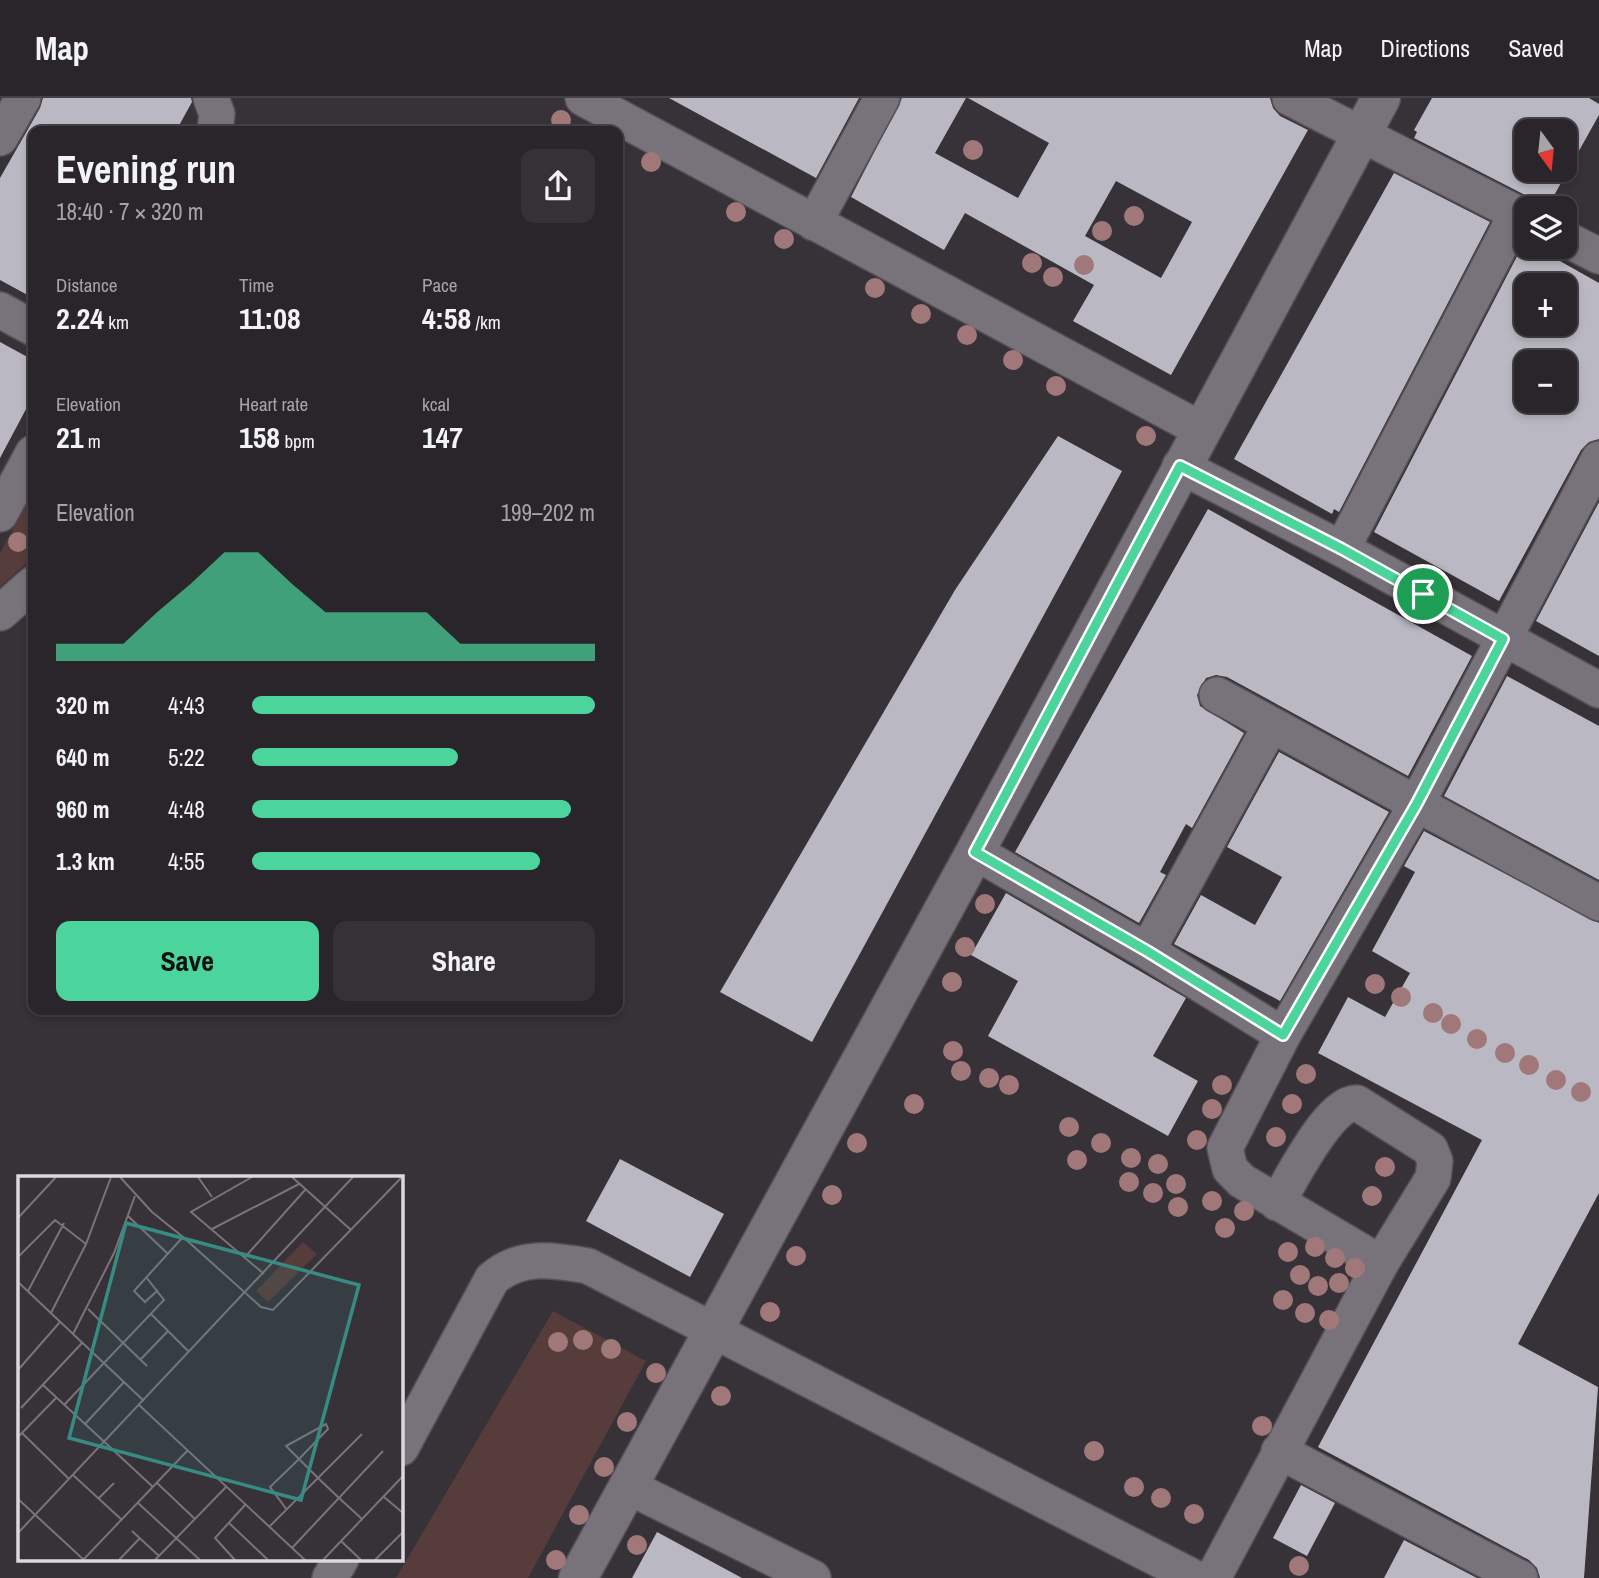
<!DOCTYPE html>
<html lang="en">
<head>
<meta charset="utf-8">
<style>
  :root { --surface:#29252a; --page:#353136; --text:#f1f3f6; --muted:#a5a5a8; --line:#454247; --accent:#4bd49b }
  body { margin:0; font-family:"Archivo Narrow",sans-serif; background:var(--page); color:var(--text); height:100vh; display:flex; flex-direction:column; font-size:26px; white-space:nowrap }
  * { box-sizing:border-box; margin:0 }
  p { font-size:23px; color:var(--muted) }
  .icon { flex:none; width:38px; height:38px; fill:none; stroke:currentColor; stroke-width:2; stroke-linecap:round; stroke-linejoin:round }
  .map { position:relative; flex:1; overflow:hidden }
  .panel { position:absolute; left:28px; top:28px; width:595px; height:889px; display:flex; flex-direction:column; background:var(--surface); border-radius:14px; box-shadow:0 4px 10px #0003,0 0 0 2px var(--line) }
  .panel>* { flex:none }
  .needle { width:46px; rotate:165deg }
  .fabs { position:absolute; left:1514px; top:21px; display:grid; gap:14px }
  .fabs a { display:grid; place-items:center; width:63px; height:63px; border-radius:14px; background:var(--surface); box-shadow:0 4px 10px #0003,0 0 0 2px var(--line); font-size:35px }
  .pin { position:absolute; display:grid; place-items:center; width:60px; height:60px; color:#fff; margin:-30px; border:4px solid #fff; border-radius:50%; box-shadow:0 2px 7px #0007 }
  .round { display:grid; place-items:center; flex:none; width:74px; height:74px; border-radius:14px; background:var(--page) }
  .headline { display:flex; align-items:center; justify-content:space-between; height:119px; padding:0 28px }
  h1 { font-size:38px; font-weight:800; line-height:52px }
  .metrics { display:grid; grid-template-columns:repeat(3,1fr); gap:10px; height:119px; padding:7px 28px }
  .metrics div { display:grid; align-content:center }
  .metrics b { font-size:30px; font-weight:800 }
  .metrics small { font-size:19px; font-weight:400 }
  .metrics p { font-size:19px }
  .chart { height:196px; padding:14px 28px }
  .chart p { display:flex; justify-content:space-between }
  .chart svg { width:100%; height:126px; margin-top:7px; fill:var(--accent); opacity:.7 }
  .cta { display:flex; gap:14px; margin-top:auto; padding:14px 28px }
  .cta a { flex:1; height:80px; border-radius:14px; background:var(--accent); color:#111; font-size:28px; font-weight:800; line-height:80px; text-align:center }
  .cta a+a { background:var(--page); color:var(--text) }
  ul { padding:0 28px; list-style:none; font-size:23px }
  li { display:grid; grid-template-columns:112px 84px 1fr; align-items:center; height:52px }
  li i { height:18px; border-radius:9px; background:var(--accent) }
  header { display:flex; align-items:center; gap:42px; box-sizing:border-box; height:98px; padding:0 35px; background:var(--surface); border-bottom:2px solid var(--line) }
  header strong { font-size:33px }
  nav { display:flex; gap:38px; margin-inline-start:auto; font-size:24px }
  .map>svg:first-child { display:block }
</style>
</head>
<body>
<header>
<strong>Map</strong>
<nav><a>Map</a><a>Directions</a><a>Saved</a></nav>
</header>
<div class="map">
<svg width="1599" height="1480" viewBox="0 0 1599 1480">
  <rect width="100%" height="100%" fill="#373138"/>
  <g fill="#563c3a">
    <path d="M33,394V459L0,489V455Z"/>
    <path d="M553,1213L646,1263L528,1480H396Z"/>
  </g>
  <g fill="#bab9c3" fill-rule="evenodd">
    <path d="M43,0H191L192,4L176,33H33V200L0,182V80L40,10Z"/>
    <path d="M669,0H859L816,80Z"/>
    <path d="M902,0H966L935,55L1018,100L1049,45L968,0H1270L1273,10L1280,18L1308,32L1171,277L1073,223L1094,187L965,115L944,152L851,99ZM1116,83L1192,124L1161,180L1085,138Z"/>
    <path d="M1432,0H1589L1599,6V17L1547,110H1543L1527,98L1414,40L1417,34L1414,32ZM1526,33H1564V72H1526Z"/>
    <path d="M1394,75L1490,124L1339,414L1334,411L1332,416L1234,361Z"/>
    <path d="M1526,141V149H1535L1599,185V341L1589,344L1581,352L1499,503L1374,434ZM1526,187H1564V226H1526ZM1526,264H1564V303H1526Z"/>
    <path d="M0,244L33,262V298L0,360Z"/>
    <path d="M1058,338L1122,373L812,944L720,894L955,492Z"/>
    <path d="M1599,404V558L1536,523Z"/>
    <path d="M1208,411L1472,558L1408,678L1227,579L1216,577L1206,580L1197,597L1200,608L1244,635L1192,730L1186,726L1160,774L1166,777L1139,825L1015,754Z"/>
    <path d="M1507,578L1599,628V782L1444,698Z"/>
    <path d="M1279,654L1389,714L1280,903L1174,846L1201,797L1255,827L1282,779L1227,749Z"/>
    <path d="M1424,733L1599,825V1095L1518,1246L1598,1289L1584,1480H1540L1537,1470L1529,1462L1318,1349L1482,1042L1318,955L1348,899L1385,919L1410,875L1372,853L1415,774L1404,768Z"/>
    <path d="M1006,795L1186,900L1153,958L1198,983L1168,1038L988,938L1018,883L971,857Z"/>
    <path d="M620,1061L724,1116L690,1179L586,1123Z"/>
    <path d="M1301,1387L1335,1405L1307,1458L1273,1440Z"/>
    <path d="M657,1434L742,1480H632Z"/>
    <path d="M1404,1442L1477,1480H1384Z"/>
  </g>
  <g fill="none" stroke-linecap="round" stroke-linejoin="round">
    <defs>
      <g id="street">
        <path d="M211,0L217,16L215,33"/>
        <path d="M583,0L1200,331"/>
        <path d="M1290,0L1526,120"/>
        <path d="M0,40L23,0"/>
        <path d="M814,125L882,0"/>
        <path d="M1564,140L1599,158"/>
        <path d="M0,212L33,230"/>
        <path d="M1180,368L1342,451L1599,592"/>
        <path d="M0,416L33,355"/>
        <path d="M1342,451L1517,115"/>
        <path d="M0,515L33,486"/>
        <path d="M1217,597L1599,805"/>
        <path d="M975,754L1147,853L1283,937"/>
        <path d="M1147,853L1271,627"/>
        <path d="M1381,1165L1242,1083L1230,1071L1225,1050L1283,937L1416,707L1599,361"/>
        <path d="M401,1350L492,1181C520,1156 554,1162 588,1168L1195,1480"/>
        <path d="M1279,1353L1520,1480"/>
        <path d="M627,1388L813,1480"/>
        <path d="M330,1480L341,1461"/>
        <path d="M1213,1480L1381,1165L1433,1080L1435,1063L1430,1051L1357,1005C1330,1003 1291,1082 1277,1105"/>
      </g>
      <path id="secondary" d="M578,1480L975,754L1381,0"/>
    </defs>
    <use href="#street" stroke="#534f54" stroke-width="38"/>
    <use href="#secondary" stroke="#534f54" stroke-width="41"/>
    <use href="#street" stroke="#78737a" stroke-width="35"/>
    <use href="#secondary" stroke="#78737a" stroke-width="38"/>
  </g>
  <g fill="#a17879">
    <circle cx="561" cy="22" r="10"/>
    <circle cx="973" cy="52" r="10"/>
    <circle cx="651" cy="64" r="10"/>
    <circle cx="736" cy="114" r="10"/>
    <circle cx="1134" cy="118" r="10"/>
    <circle cx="1102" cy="133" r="10"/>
    <circle cx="784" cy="141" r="10"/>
    <circle cx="1032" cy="165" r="10"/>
    <circle cx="1084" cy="167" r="10"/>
    <circle cx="1053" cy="179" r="10"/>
    <circle cx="875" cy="190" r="10"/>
    <circle cx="921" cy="216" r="10"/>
    <circle cx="967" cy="237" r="10"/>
    <circle cx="1013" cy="262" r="10"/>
    <circle cx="1056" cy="288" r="10"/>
    <circle cx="1146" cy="338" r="10"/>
    <circle cx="18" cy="444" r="10"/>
    <circle cx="985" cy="806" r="10"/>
    <circle cx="965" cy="849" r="10"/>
    <circle cx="952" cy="884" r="10"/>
    <circle cx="1375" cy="886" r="10"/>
    <circle cx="1401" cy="899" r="10"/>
    <circle cx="1433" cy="915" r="10"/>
    <circle cx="1451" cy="926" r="10"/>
    <circle cx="1477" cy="941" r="10"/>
    <circle cx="953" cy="953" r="10"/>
    <circle cx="1505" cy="955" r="10"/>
    <circle cx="1529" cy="967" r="10"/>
    <circle cx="961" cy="973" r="10"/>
    <circle cx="1306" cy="976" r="10"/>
    <circle cx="989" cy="980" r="10"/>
    <circle cx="1556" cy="982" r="10"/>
    <circle cx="1009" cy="987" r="10"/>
    <circle cx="1222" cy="987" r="10"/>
    <circle cx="1581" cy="994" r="10"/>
    <circle cx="914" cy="1006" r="10"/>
    <circle cx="1292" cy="1006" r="10"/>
    <circle cx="1212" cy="1011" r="10"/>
    <circle cx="1069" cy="1029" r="10"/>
    <circle cx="1276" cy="1039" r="10"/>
    <circle cx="1197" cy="1042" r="10"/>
    <circle cx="857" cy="1045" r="10"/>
    <circle cx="1101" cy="1045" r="10"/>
    <circle cx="1131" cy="1060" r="10"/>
    <circle cx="1077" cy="1062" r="10"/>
    <circle cx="1158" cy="1066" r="10"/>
    <circle cx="1385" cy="1069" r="10"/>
    <circle cx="1129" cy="1084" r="10"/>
    <circle cx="1176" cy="1086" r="10"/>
    <circle cx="1153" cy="1095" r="10"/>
    <circle cx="832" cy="1097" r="10"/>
    <circle cx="1372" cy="1098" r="10"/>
    <circle cx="1212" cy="1103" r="10"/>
    <circle cx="1178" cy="1109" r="10"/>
    <circle cx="1244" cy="1113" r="10"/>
    <circle cx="1225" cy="1130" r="10"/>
    <circle cx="1315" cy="1149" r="10"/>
    <circle cx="1288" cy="1154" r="10"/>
    <circle cx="796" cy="1158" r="10"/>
    <circle cx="1335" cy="1160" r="10"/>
    <circle cx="1355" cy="1170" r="10"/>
    <circle cx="1300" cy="1177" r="10"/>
    <circle cx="1339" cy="1185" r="10"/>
    <circle cx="1318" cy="1188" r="10"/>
    <circle cx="1283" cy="1202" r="10"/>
    <circle cx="770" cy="1214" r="10"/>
    <circle cx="1305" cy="1215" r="10"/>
    <circle cx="1329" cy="1222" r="10"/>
    <circle cx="583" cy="1242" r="10"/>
    <circle cx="558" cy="1244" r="10"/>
    <circle cx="611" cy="1251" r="10"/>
    <circle cx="656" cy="1275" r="10"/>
    <circle cx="721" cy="1298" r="10"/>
    <circle cx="627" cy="1324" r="10"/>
    <circle cx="1262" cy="1328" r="10"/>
    <circle cx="1094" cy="1353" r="10"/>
    <circle cx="604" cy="1369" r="10"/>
    <circle cx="1134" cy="1389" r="10"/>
    <circle cx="1161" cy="1400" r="10"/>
    <circle cx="1194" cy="1416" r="10"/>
    <circle cx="579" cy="1417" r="10"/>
    <circle cx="637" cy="1447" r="10"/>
    <circle cx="556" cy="1462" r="10"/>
    <circle cx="1299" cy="1468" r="10"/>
  </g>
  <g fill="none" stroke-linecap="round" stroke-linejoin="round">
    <defs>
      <path id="route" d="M1180,368L1342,451L1503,541L1416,707L1283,937L1147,853L975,754Z"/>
    </defs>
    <use href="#route" stroke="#fff" stroke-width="14"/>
    <use href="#route" stroke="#4bd49b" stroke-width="9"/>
  </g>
  <g transform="translate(18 1078)">
    <rect width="385" height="385" fill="#373138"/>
    <path d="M285,66L299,78L250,126L238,115Z" fill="#563c3a"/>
    <path fill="none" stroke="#79747a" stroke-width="2" d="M102,1L134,36L165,61M180,1L194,21M234,1L173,36L246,98M274,1L333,54M110,40L150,78M0,42L38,1M194,53L281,8M0,81L37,44L68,68M227,81L287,14M0,106L126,225M140,114L127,126L116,115L165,61L243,131L255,134L384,1M10,115L46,47M70,133L129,190M33,137L68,68L93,1M133,138L171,176M55,158L96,77L117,20M123,183L150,155M0,194L42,146M25,209L135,311M46,229L146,124L128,101M121,229L287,384M3,232L64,167M67,248L106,206M4,257L51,303M0,261L38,222M55,299L104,344M139,307L177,343M366,321L385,337M81,322L96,307M0,323L66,384M120,327L182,384M269,334L252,311L281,283L310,253L308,248L268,270L300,302L321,322L344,343M211,347L250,384M251,351L344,258M114,355L141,380M0,357L335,1M323,365L343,384M274,372L365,275M65,384L170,274M101,384L122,362M137,384L208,311M217,384L197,362L227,329M305,384L385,300M357,384L385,356"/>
    <path fill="#388a84" fill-opacity="0.15" stroke="#388a84" stroke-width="3.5" d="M108,47L341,109L283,324L51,262Z"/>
    <rect width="385" height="385" fill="none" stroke="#dcd9dd" stroke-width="3.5"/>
  </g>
</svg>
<div class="fabs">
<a><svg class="needle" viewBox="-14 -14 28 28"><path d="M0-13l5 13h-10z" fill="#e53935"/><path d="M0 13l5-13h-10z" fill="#a5a5a8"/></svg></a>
<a><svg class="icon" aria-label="layers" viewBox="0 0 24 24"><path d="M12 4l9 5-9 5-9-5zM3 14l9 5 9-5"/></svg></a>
<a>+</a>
<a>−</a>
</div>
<div class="pin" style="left:1423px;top:496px;background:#1e9e55"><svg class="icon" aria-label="arrive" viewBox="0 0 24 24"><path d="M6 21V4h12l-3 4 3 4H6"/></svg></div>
<section class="panel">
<div class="headline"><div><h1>Evening run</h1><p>18:40 · 7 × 320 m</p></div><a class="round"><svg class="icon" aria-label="share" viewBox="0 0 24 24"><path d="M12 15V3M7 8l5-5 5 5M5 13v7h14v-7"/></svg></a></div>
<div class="metrics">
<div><p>Distance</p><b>2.24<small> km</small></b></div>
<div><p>Time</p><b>11:08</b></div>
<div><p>Pace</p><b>4:58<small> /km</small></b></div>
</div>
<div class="metrics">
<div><p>Elevation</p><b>21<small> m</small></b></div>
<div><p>Heart rate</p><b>158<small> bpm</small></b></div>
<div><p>kcal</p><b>147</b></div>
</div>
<div class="chart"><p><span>Elevation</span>199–202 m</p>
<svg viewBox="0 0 160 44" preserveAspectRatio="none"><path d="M0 44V38L10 38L20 38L30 27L40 17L50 6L60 6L70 17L80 27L90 27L100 27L110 27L120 38L130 38L140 38L150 38L160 38V44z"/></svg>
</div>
<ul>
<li><b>320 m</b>4:43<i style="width:100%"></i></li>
<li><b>640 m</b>5:22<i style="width:60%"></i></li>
<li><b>960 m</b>4:48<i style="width:93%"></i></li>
<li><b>1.3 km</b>4:55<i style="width:84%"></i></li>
</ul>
<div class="cta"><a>Save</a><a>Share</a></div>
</section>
</div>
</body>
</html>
